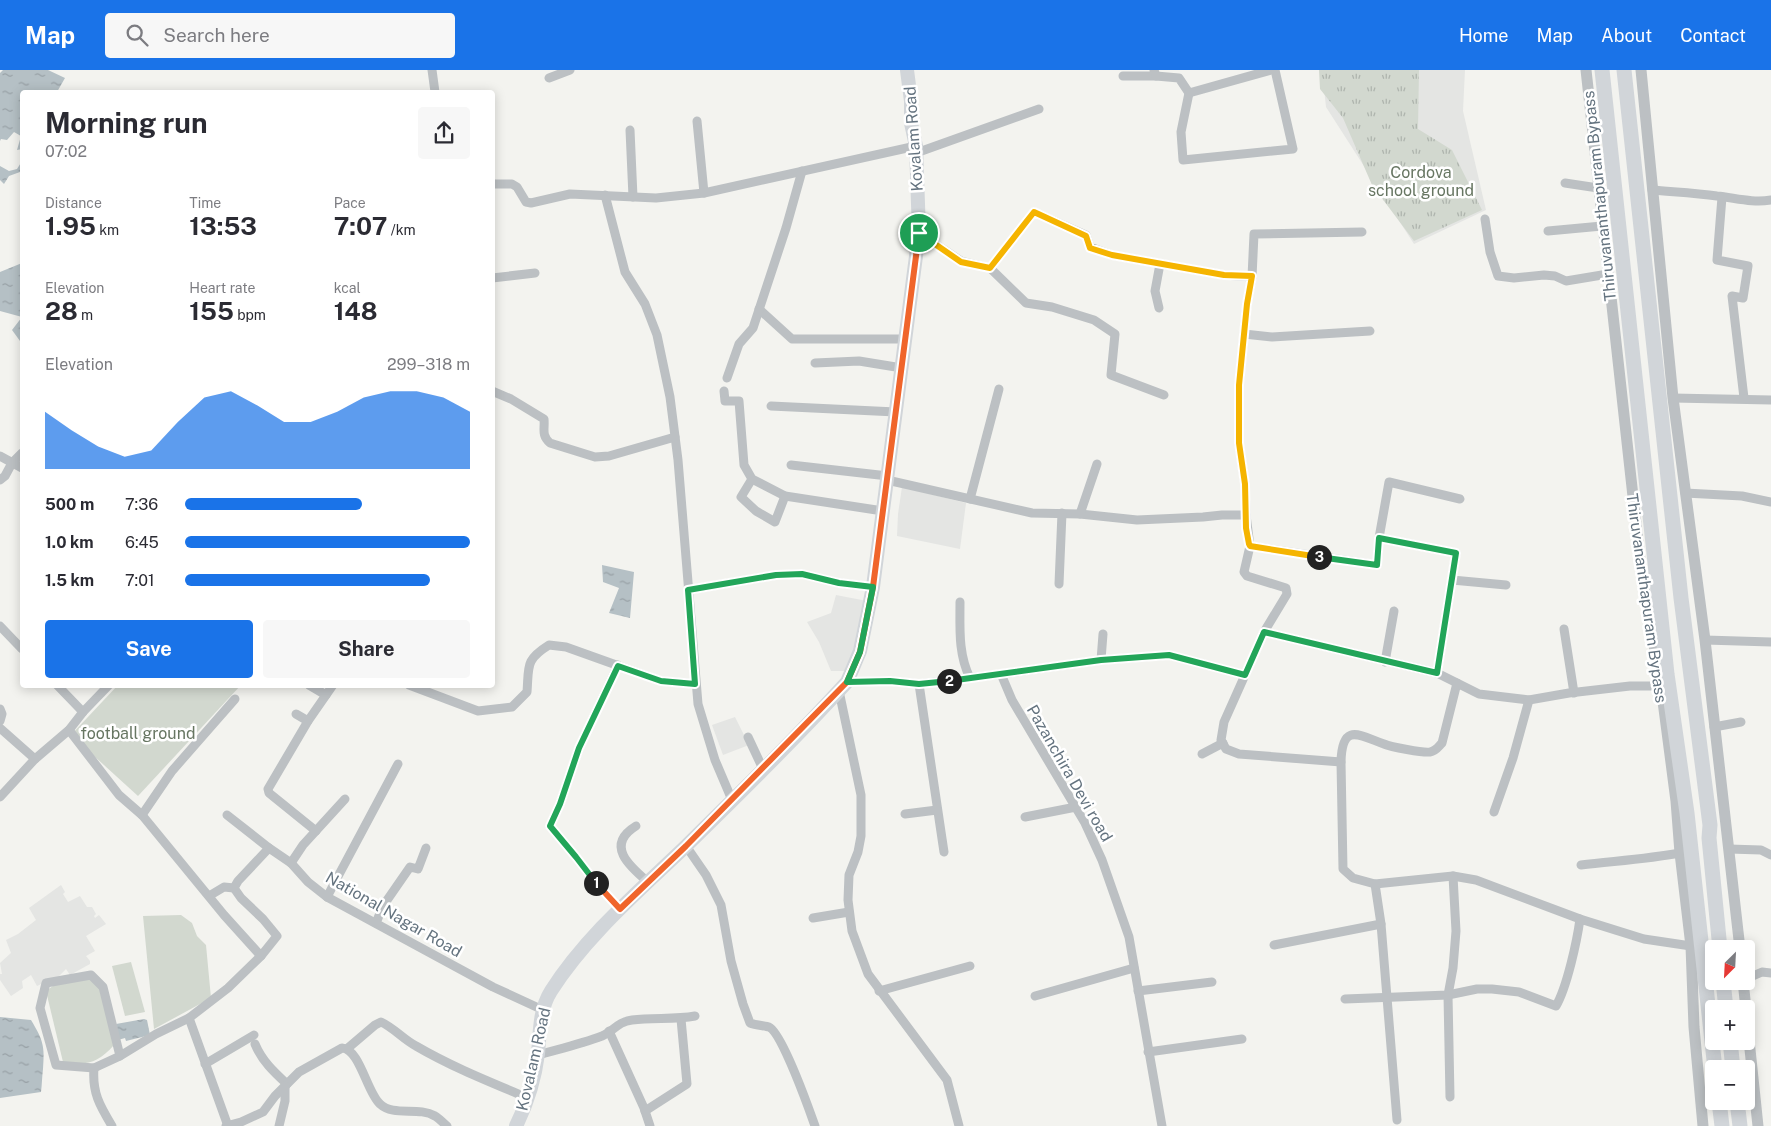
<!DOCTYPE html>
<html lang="en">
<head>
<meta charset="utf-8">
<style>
  :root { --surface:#fff; --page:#f7f7f7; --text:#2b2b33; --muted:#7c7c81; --accent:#1a73e8 }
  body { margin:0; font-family:"Public Sans",sans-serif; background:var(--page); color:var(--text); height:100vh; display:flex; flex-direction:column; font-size:19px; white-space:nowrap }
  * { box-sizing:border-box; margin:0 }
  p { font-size:16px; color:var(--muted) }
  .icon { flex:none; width:28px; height:28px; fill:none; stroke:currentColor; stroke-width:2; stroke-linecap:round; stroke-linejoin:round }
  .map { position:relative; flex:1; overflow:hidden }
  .details { position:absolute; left:20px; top:20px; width:475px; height:598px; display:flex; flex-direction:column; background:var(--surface); border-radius:5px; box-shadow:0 2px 12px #0003 }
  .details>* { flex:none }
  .needle { width:32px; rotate:204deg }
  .controls { position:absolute; left:1705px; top:870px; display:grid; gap:10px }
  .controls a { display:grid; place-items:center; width:50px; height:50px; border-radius:5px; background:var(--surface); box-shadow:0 2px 12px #0003; font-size:25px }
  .pin { position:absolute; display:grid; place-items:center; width:42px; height:42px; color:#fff; margin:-21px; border:2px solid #fff; border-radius:50%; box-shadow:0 1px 5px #0007 }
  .km { position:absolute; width:25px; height:25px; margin:-12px; border-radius:50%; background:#222; color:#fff; font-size:14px; line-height:25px; text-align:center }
  .round { display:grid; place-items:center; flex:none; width:52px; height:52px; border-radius:5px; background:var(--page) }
  .overview { display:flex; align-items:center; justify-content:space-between; height:85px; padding:0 25px }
  h1 { font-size:28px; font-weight:700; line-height:38px }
  .metrics { display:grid; grid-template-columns:repeat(3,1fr); gap:8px; height:85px; padding:5px 25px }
  .metrics div { display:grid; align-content:center }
  .metrics b { font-size:25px; font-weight:700 }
  .metrics small { font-size:14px; font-weight:400 }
  .metrics p { font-size:14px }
  .chart { height:140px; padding:10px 25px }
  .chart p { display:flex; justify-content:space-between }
  .chart svg { width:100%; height:90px; margin-top:5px; fill:var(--accent); opacity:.7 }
  .cta { display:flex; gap:10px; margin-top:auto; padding:10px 25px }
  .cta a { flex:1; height:58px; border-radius:5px; background:var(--accent); color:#fff; font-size:20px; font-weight:700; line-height:58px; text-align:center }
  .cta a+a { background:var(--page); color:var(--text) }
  ul { padding:0 25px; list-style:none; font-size:16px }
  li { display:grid; grid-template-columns:80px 60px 1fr; align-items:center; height:38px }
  li i { height:12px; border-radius:6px; background:var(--accent) }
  header { display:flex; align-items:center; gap:30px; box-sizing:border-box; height:70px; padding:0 25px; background:var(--accent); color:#fff }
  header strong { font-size:24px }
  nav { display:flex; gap:28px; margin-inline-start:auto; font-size:18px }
  .search { width:350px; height:45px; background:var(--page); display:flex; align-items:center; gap:12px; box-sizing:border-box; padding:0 18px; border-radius:5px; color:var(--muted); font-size:19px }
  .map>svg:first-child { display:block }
</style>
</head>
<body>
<header>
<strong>Map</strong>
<div class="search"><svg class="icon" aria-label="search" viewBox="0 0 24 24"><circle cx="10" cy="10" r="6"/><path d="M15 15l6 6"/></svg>Search here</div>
<nav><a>Home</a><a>Map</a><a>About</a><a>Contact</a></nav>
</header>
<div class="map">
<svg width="1771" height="1056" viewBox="0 0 1771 1056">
  <defs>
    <pattern id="park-tufts" width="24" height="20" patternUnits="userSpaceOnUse" patternTransform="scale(1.25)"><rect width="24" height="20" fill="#d2d8cf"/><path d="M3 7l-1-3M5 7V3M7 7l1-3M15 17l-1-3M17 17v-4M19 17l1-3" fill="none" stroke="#aeb4ad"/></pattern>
    <pattern id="water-ripples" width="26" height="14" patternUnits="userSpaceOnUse" patternTransform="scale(1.25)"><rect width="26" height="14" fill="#b5c0c5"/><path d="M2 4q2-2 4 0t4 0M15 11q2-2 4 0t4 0" fill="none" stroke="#97a0a5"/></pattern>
  </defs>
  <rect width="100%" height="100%" fill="#f3f3ef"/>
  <g fill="#e4e5e3">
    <path d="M1322,0H1465L1463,41L1486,140L1414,174L1326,37Z"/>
    <path d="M902,417L966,433L960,479L897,466L898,444Z"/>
    <path d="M836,525L867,531L856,579L846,601H831L819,572L807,552L831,543Z"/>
    <path d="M735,647L749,675L723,685L712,655Z"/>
    <path d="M61,815L65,822L63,824L68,832L80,826L87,837H92L96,844L94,846L95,848L99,845L106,854L86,866L95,881L86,886L90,891V894L70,905L66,899L57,908L52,909L37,916L31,905L22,911L23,918L11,926L0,910V904H2L0,893L11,883L6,870L18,864L36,850L29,838Z"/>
  </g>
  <path fill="url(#park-tufts)" d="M1319,0H1419L1418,59L1452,80L1482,140L1414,171L1372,115L1343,48L1320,19Z"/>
  <g fill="#d2d8cf">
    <path d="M118,615H241L138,726L71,665Z"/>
    <path d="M181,845L192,853L197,866L206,875L211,928L154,959L143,846Z"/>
    <path d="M131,892L145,942L125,946L112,896Z"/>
    <path d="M85,908L98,913L114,975C98,993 87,996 63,992L46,921L57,913Z"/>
  </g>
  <g fill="url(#water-ripples)">
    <path d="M3,0H48L65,8L57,22H22V79L17,80L21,66L14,62L7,70L1,69L0,71V3Z"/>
    <path d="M22,91V103L20,102L9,106L4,114L0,110V96L9,101L17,99Z"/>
    <path d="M22,193V269L20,271L12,260L22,247L0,241V202Z"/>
    <path d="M602,495L634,502L630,548L609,543L619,518L603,512Z"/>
    <path d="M0,947L31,950C43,970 45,976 43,999C42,1007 42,1014 41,1022L0,1028Z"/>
    <path d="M144,949L147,950L150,965L126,971L125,968L118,970L116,954Z"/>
  </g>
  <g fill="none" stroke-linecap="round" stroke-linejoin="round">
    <g stroke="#bcc0c3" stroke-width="9">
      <path d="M432,0L435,22"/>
      <path d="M1123,6H1156L1154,0"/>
      <path d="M1156,6L1179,8L1189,23L1181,62L1183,90L1293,79L1275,0"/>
      <path d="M549,8L570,0"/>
      <path d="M1189,23L1271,0"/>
      <path d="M697,51L704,123"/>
      <path d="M630,60L633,127"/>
      <path d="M916,83L1039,39"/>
      <path d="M1565,113L1598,118"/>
      <path d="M492,114H512L517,117L526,132L531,133L570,124L656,128L704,123L916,76"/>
      <path d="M1652,120C1674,122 1696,123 1717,126C1736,128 1752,133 1771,130"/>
      <path d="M605,125L625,202L645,234L657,265L670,327L678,390L698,634L715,690L732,730"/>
      <path d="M1722,127L1717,190L1748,196L1743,228L1732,226L1744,328"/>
      <path d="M1485,149L1490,182L1498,206L1514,208L1544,205L1555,206L1566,211L1608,204"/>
      <path d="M1548,161L1602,156"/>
      <path d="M919,163L961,191L990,198L1026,233L1052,237L1094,250L1115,264L1111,305L1164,325"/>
      <path d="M1252,207L1254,164L1362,162"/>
      <path d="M492,208L535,203"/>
      <path d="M1159,238L1155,221L1160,194"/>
      <path d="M759,239L792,269H905"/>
      <path d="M1244,264L1272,267L1370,261"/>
      <path d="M815,293L859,291L902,298"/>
      <path d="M727,308L739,274L753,258L786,158L802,101"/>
      <path d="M492,321L511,329L544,349C545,359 541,365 550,373L595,387L609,386L675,367"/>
      <path d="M724,321L725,331H739L744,395L752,409L785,426L883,441"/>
      <path d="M1673,328L1771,330"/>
      <path d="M771,336L896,342"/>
      <path d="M0,386L22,398"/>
      <path d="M791,395L888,406"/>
      <path d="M752,409L741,427L756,441L775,452L785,426"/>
      <path d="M0,410L5,406L12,393L22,383"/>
      <path d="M887,410L1032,443L1080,444L1137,450L1203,447L1222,445H1246L1245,414L1239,373V315L1247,234L1252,207L1224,205L1112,185L1090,177L1086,165L1034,142L990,198"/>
      <path d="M1685,423L1742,426L1771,432"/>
      <path d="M970,429L999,319"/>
      <path d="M1080,444L1097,394"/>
      <path d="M1246,445L1250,476L1377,495L1379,468L1389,412L1460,429"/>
      <path d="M1379,468L1456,483L1437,603"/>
      <path d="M1452,510L1506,515"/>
      <path d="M1059,514L1062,443"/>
      <path d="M688,520L776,505L802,504L839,513L873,517"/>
      <path d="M960,532C960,558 958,584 970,608"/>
      <path d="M0,556L22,579"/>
      <path d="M1564,559L1574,623"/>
      <path d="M1264,562L1437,603L1457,613"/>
      <path d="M1705,570L1771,572"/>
      <path d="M1101,590L1103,564"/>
      <path d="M1385,592L1394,541"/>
      <path d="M618,595L579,678L560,734L550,756L576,787L594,811L620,839"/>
      <path d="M1001,604L1101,590L1169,585L1245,605L1224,652L1221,670L1226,679L1239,684L1341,692C1342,652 1359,665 1384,674C1391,677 1423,683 1430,682C1436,681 1438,677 1442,673L1457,613L1479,624L1529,630L1569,623L1630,616H1661"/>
      <path d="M1245,605L1264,562L1287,524L1286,518L1247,506L1244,502L1250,476"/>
      <path d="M847,612L890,611L919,614L1001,604L1012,630L1085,753L1102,790L1129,867L1162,1056"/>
      <path d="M919,614L944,782"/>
      <path d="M57,615L83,642"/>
      <path d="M309,615L326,625"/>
      <path d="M409,615L478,641L512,637L527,622C529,596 525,590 549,575L566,577L661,611L695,614"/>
      <path d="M839,621L861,725V766L858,782L849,805L848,830L852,861L868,904L947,1010L959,1056"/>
      <path d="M0,639L2,644L0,651"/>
      <path d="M296,644L308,651"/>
      <path d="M1714,657L1741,652"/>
      <path d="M0,658L35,689"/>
      <path d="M69,660L119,725L142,745L224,845L261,886"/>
      <path d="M748,667L763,699"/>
      <path d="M1202,684L1223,673"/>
      <path d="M1341,692L1343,799L1353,808L1375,814L1381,854L1397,1050"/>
      <path d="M0,727L35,689L69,660L83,642L109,615"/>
      <path d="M1494,742L1513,688L1529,630"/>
      <path d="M905,744L937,740"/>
      <path d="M142,745L172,701L235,629"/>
      <path d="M227,745L269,778"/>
      <path d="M1025,747L1076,737"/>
      <path d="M636,756C605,775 629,796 648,812"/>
      <path d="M316,761L269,723L268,719L308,651L333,615"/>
      <path d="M686,776L706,805L721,835L731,891L743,934L750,953C755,955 766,956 769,957C782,963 809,1039 815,1056"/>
      <path d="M1729,779L1761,780L1771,785"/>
      <path d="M291,793L303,775L345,729"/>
      <path d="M1581,795C1614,791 1647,789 1680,783"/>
      <path d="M1453,806L1476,810L1580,849"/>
      <path d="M1375,814L1453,806L1456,861L1453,898L1448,925L1450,1027"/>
      <path d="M209,826L224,817L234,818"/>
      <path d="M327,827L398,694"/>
      <path d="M813,848L849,842"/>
      <path d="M376,853L383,836L410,797L418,799L426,778"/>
      <path d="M1274,875L1381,854"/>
      <path d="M91,905L103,917L120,986L94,998L56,995L40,938L46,913Z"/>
      <path d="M1746,909L1762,902L1771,903"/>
      <path d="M879,921L970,896"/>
      <path d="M1138,921L1212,912"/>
      <path d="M1035,926L1134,898"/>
      <path d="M1345,929L1448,925L1477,919H1492L1519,922L1556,936C1567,917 1577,871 1580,849L1644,869L1691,876"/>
      <path d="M189,948L228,1056"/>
      <path d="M609,961L644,1038L650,1056"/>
      <path d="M255,974C262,991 274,1002 287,1014"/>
      <path d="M348,978L375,955L381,952C394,958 403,969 416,976C452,997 490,1012 528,1028"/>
      <path d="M1148,982L1242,969"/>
      <path d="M538,985C559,979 581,974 602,966C614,961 617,952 632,950C653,947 674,950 695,946"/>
      <path d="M120,986L156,964L189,948L228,918L261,886L277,866L263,849L241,828L234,818L238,811L269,778L291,793L308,812L327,827L493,917L543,940"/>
      <path d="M205,994L254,965"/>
      <path d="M94,998C92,1023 100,1036 112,1056"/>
      <path d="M645,1041L687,1014L681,949"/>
      <path d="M226,1056L241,1052L263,1042L275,1026L299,1002L342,978C360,979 367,1023 380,1034C394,1047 418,1036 435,1046C439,1048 443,1053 447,1056"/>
      <path d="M279,1056L285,1031V1016"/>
    </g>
    <g stroke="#bcc0c3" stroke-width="11">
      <path d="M1586,0L1641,499L1661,616L1676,731L1680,783L1691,876L1694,957L1703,1056"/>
      <path d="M1641,0L1673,328L1705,570L1740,879"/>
      <path d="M1743,911L1746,939"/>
      <path d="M1746,941L1758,1056"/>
    </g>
    <path stroke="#d1d5d9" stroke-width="14" d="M516,1056C527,1034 535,1008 538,984C540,963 539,940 551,921C586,866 638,822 685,777C740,723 795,669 847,612L860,581L873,517L919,163L916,76L911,53V31L907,0"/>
    <g stroke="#d1d5d9" stroke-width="15">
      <path d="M1602,0L1667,604L1687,743L1715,999"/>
      <path d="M1624,0L1681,528L1710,755L1709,768L1720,879"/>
      <path d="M1723,911L1726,939"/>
      <path d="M1730,971L1733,999"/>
      <path d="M1719,1031L1722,1056"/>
      <path d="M1737,1031L1740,1056"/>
    </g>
  </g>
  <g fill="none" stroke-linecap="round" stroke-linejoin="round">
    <defs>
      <path id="split-1" d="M596,813L620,839L686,776L847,612L860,582L873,517L919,163"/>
      <path id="split-2" d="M596,813L576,787L550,756L560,734L579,678L618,596L661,611L695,614L688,520L776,505L802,504L839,513L873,517L860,582L847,612L890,611L919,614L949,611"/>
      <path id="split-3" d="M949,611L1101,590L1169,585L1245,605L1264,562L1437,603L1456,483L1379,468L1377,495L1319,487"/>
      <path id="split-4" d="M919,163L961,192L990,198L1034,142L1086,166L1090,178L1112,185L1224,205L1252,206L1247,234L1239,315V373L1245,414L1246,458L1249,474L1250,476L1319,487"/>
    </defs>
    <use href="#split-1" stroke="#fff" stroke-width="10"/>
    <use href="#split-2" stroke="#fff" stroke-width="10"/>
    <use href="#split-3" stroke="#fff" stroke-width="10"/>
    <use href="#split-4" stroke="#fff" stroke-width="10"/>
    <use href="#split-1" stroke="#f0652b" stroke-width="6"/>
    <use href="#split-2" stroke="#22a559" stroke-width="6"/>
    <use href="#split-3" stroke="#22a559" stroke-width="6"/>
    <use href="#split-4" stroke="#f5b400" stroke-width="6"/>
  </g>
  <g text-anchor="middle" stroke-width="5" stroke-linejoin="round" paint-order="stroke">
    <g font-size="16" fill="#64737f" stroke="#fff">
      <text transform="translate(913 69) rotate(-94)" y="6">Kovalam Road</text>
      <text transform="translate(1599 126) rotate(-96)" y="6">Thiruvananthapuram Bypass</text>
      <text transform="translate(1647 528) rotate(82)" y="6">Thiruvananthapuram Bypass</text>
      <text transform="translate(1070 703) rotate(60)" y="6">Pazanchira Devi road</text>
      <text transform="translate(394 844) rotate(30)" y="6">National Nagar Road</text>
      <text transform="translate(533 989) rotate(-77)" y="6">Kovalam Road</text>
    </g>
    <g font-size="16" fill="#677662" stroke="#fff">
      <text x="1421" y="108">Cordova<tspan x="1421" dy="18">school ground</tspan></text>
      <text x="138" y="669">football ground</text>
    </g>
  </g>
</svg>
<div class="controls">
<a><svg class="needle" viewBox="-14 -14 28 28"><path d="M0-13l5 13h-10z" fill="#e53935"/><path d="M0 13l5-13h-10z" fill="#7c7c81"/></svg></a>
<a>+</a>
<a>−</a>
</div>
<div class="pin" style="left:919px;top:163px;background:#1e9e55"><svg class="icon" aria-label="arrive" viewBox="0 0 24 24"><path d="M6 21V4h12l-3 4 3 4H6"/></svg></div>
<b class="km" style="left:596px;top:813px">1</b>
<b class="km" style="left:949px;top:611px">2</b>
<b class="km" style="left:1319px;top:487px">3</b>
<section class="details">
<div class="overview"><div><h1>Morning run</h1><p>07:02</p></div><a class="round"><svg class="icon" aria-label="share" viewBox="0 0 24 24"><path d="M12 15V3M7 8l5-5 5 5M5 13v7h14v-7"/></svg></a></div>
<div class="metrics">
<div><p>Distance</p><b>1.95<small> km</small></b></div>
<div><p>Time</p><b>13:53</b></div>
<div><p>Pace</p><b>7:07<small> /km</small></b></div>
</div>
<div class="metrics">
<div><p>Elevation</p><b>28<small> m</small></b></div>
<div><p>Heart rate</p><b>155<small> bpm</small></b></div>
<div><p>kcal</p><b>148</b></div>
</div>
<div class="chart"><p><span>Elevation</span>299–318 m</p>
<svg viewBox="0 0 160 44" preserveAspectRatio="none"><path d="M0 44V16L10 25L20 33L30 38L40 35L50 21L60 9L70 6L80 13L90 21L100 21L110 16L120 9L130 6L140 6L150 9L160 16V44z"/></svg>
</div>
<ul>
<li><b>500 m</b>7:36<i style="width:62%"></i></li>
<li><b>1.0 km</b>6:45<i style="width:100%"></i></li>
<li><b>1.5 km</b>7:01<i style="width:86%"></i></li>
</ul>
<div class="cta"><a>Save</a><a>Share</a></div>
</section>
</div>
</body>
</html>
